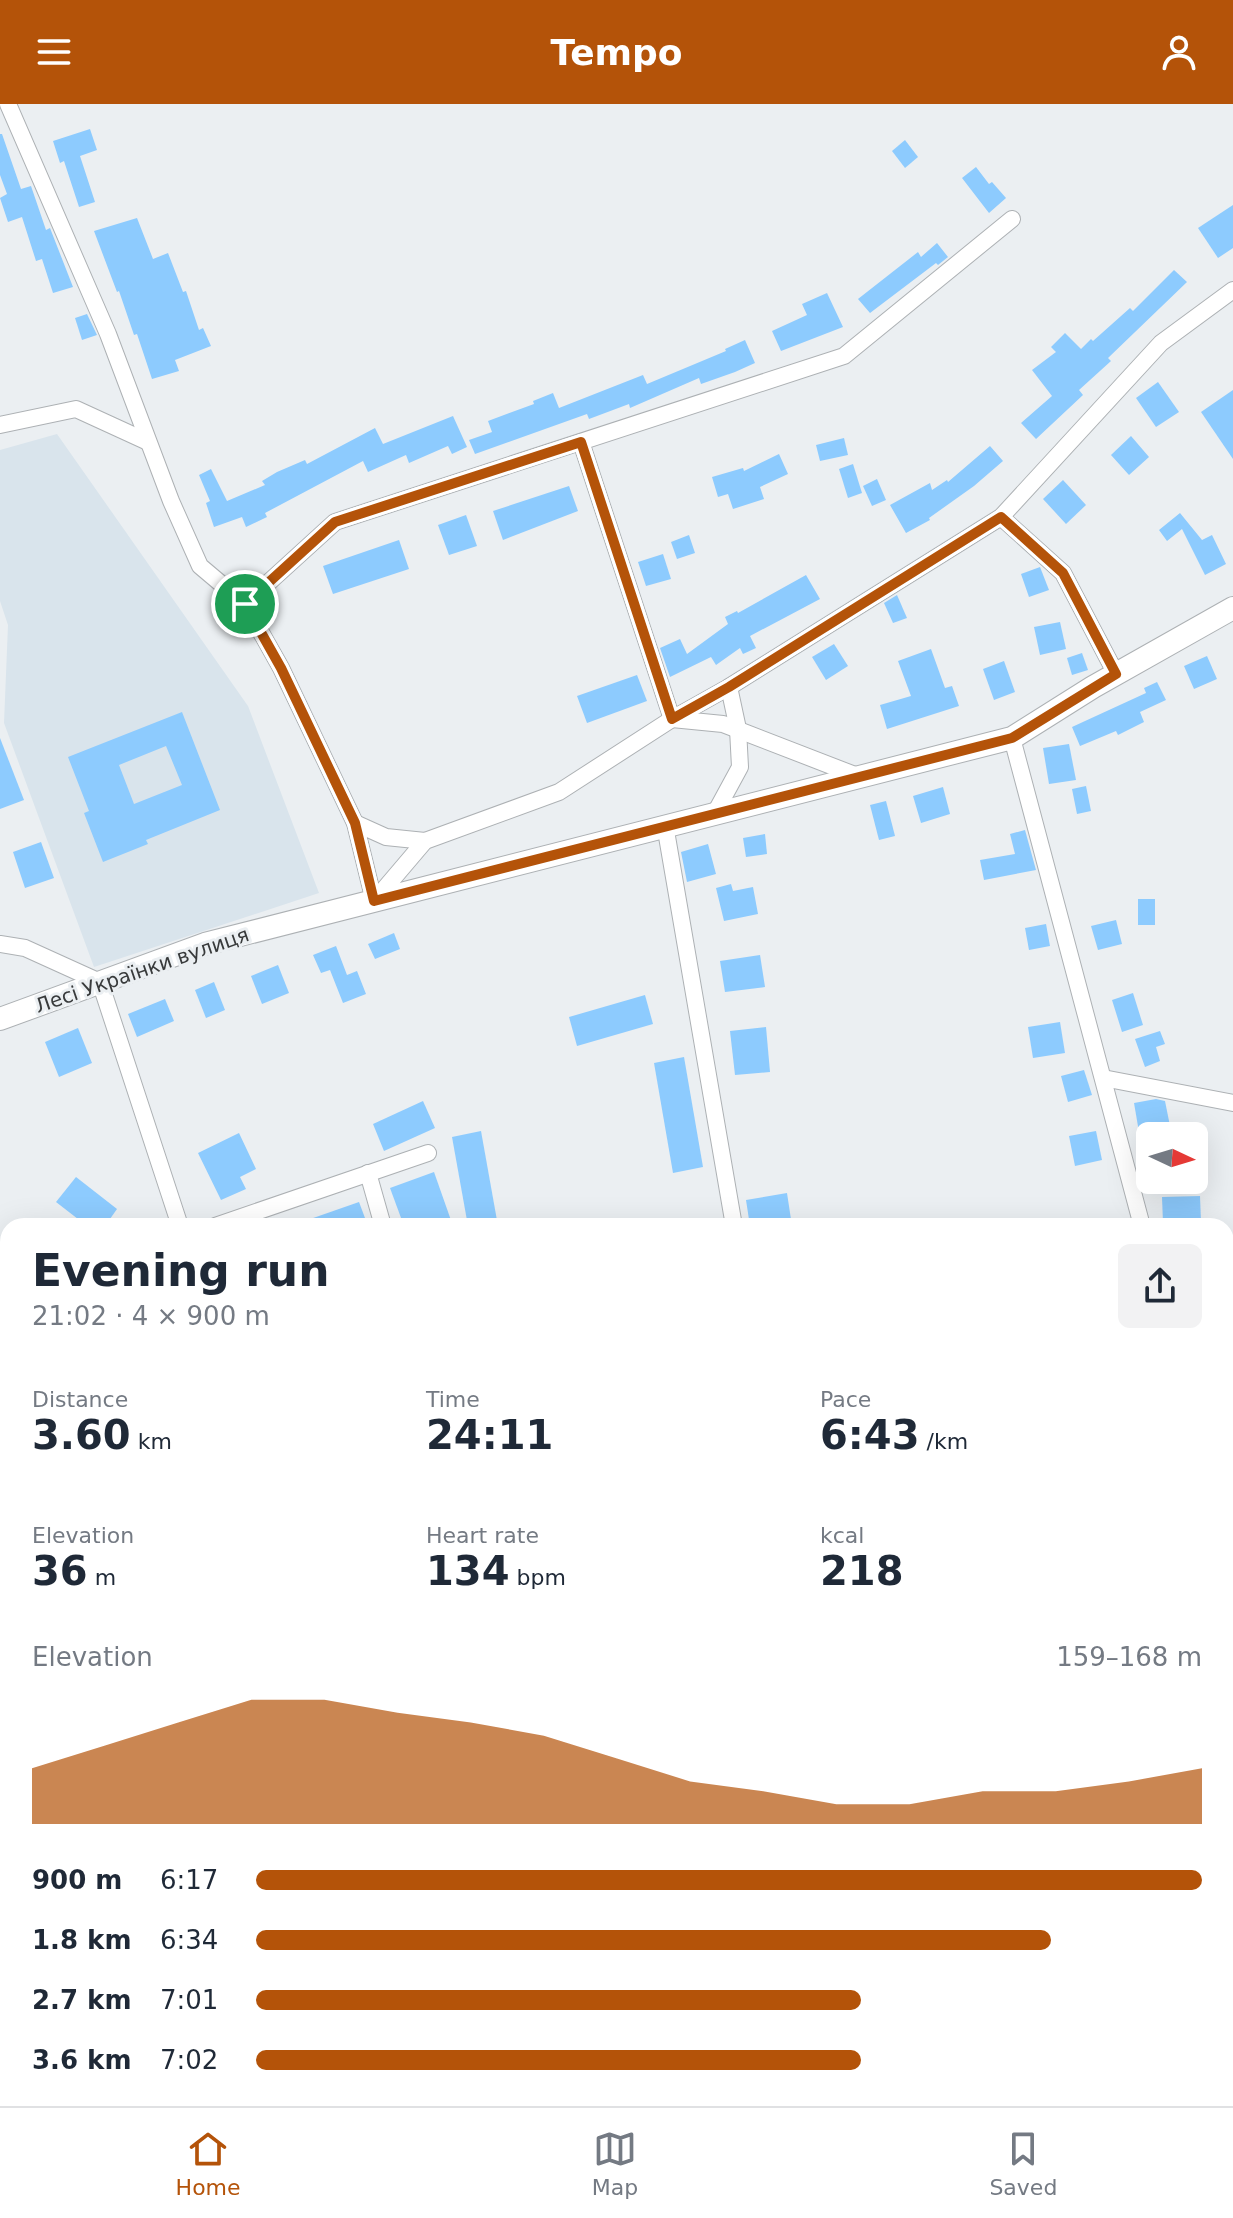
<!DOCTYPE html>
<html lang="en">
<head>
<meta charset="utf-8">
<style>
  :root { --surface:#fff; --page:#f2f2f3; --text:#1f2937; --muted:#747a83; --line:#e0e1e3; --accent:#b45309 }
  body { margin:0; font-family:"DejaVu Sans",sans-serif; background:var(--page); color:var(--text); height:100vh; display:flex; flex-direction:column; font-size:30px; white-space:nowrap }
  * { box-sizing:border-box; margin:0 }
  p { font-size:26px; color:var(--muted) }
  .icon { flex:none; width:44px; height:44px; fill:none; stroke:currentColor; stroke-width:2; stroke-linecap:round; stroke-linejoin:round }
  .map { position:relative; flex:1; overflow:hidden }
  .details { position:absolute; left:0px; top:1114px; width:1234px; height:888px; display:flex; flex-direction:column; background:var(--surface); border-radius:24px 24px 0 0; box-shadow:0 8px 32px #0002 }
  .details>* { flex:none }
  .needle { width:52px; rotate:94deg }
  .buttons { position:absolute; left:1136px; top:1018px; display:grid; gap:16px }
  .buttons a { display:grid; place-items:center; width:72px; height:72px; border-radius:12px; background:var(--surface); box-shadow:0 8px 32px #0002; font-size:40px }
  .pin { position:absolute; display:grid; place-items:center; width:68px; height:68px; color:#fff; margin:-34px; border:4px solid #fff; border-radius:50%; box-shadow:0 2px 8px #0007 }
  .round { display:grid; place-items:center; flex:none; width:84px; height:84px; border-radius:12px; background:var(--page) }
  .head { display:flex; align-items:center; justify-content:space-between; height:136px; padding:0 32px }
  h1 { font-size:44px; font-weight:700; line-height:60px }
  .metrics { display:grid; grid-template-columns:repeat(3,1fr); gap:12px; height:136px; padding:8px 32px }
  .metrics div { display:grid; align-content:center }
  .metrics b { font-size:40px; font-weight:700 }
  .metrics small { font-size:22px; font-weight:400 }
  .metrics p { font-size:22px }
  .chart { height:224px; padding:16px 32px }
  .chart p { display:flex; justify-content:space-between }
  .chart svg { width:100%; height:144px; margin-top:8px; fill:var(--accent); opacity:.7 }
  ul { padding:0 32px; list-style:none; font-size:26px }
  li { display:grid; grid-template-columns:128px 96px 1fr; align-items:center; height:60px }
  li i { height:20px; border-radius:10px; background:var(--accent) }
  header { display:flex; justify-content:space-between; align-items:center; height:104px; padding:0 32px; background:var(--accent); color:#fff; font-size:36px; font-weight:700 }
  .tabs { display:flex; justify-content:space-around; align-items:center; height:112px; border-top:2px solid var(--line); background:var(--surface); font-size:22px; color:var(--muted) }
  .tabs a { display:grid; justify-items:center; gap:4px }
  .tabs .active { color:var(--accent) }
  .map>svg:first-child { display:block }
</style>
</head>
<body>
<header><svg class="icon" aria-label="menu" viewBox="0 0 24 24"><path d="M4 6h16M4 12h16M4 18h16"/></svg>Tempo<svg class="icon" aria-label="person" viewBox="0 0 24 24"><circle cx="12" cy="8" r="4"/><path d="M4 21q1-7 8-7t8 7"/></svg></header>
<div class="map">
<svg width="1233" height="2002" viewBox="0 0 1233 2002">
  <rect width="100%" height="100%" fill="#ebeff2"/>
  <path fill="#d9e4ec" d="M57,330L248,602L319,789L94,863L4,619L8,521L0,497V346Z"/>
  <g fill="#d2c28b">
    <path d="M8,1467V1994H1105L1107,2002H0V1469Z"/>
    <path d="M1233,1702V1928L1227,1930L1226,1937V1710Z"/>
    <path d="M1144,1994H1222L1221,2002H1146Z"/>
  </g>
  <g fill="#8dcbfe" fill-rule="evenodd">
    <path d="M90,25L97,46L80,52L95,98L79,103L64,57L60,59L53,37Z"/>
    <path d="M0,30H2L21,85L31,82L46,126L50,124L73,183L53,189L42,155L36,157L22,113L8,118L0,94L7,90L0,71Z"/>
    <path d="M905,36L918,53L905,64L892,47Z"/>
    <path d="M976,63L989,80L992,78L1006,94L989,109L962,74Z"/>
    <path d="M1233,101V144L1218,154L1198,124Z"/>
    <path d="M137,114L153,155L168,149L183,188L186,187L199,226L203,224L211,242L175,256L179,267L152,275L137,230L134,231L119,187L117,188L94,127Z"/>
    <path d="M937,139L948,153L938,161L936,159L870,209L858,195L918,148L921,153Z"/>
    <path d="M1174,166L1187,178L1108,254L1111,257L1079,286L1083,291L1036,335L1021,319L1052,292L1032,266L1056,248L1051,243L1065,229L1081,245L1091,235L1093,237L1130,204L1133,207Z"/>
    <path d="M827,189L843,223L781,247L772,227L807,211L802,200Z"/>
    <path d="M87,210L97,231L82,236L75,214Z"/>
    <path d="M745,236L755,259L735,268L701,280L699,274L630,304L629,300L589,315L587,310L475,350L469,336L492,328L488,317L534,300L533,297L553,289L559,304L643,271L647,280L726,247L725,245Z"/>
    <path d="M1158,278L1179,308L1156,323L1136,294Z"/>
    <path d="M1233,286V355L1201,308Z"/>
    <path d="M453,312L467,343L452,350L448,342L409,359L406,351L368,368L363,357L265,409L267,413L246,423L242,413L214,423L206,399L210,397L199,371L211,365L227,397L265,381L262,377L277,368L305,356L307,360L375,324L383,340Z"/>
    <path d="M1131,332L1149,353L1129,371L1111,351Z"/>
    <path d="M844,334L848,351L820,357L816,341Z"/>
    <path d="M990,342L1003,357L974,382L929,414L930,416L906,429L890,401L930,379L932,386L947,376L948,378Z"/>
    <path d="M779,350L788,370L760,383L764,395L733,405L728,390L718,393L712,373L743,364L744,367Z"/>
    <path d="M853,360L862,389L848,394L839,365Z"/>
    <path d="M877,375L886,396L872,402L863,382Z"/>
    <path d="M1063,376L1086,401L1066,420L1043,395Z"/>
    <path d="M569,382L578,407L503,436L493,407Z"/>
    <path d="M1180,409L1202,436L1212,431L1226,460L1205,471L1182,425L1167,437L1159,426Z"/>
    <path d="M466,411L477,442L449,451L438,421Z"/>
    <path d="M689,431L695,449L677,455L671,438Z"/>
    <path d="M399,436L409,465L333,490L323,462Z"/>
    <path d="M663,450L671,475L646,482L638,458Z"/>
    <path d="M1040,463L1049,486L1029,493L1021,470Z"/>
    <path d="M806,471L820,495L750,532L756,544L743,550L740,544L716,561L711,553L670,573L660,544L680,535L687,550L728,520L725,513L737,507L738,509Z"/>
    <path d="M897,491L907,514L893,519L884,499Z"/>
    <path d="M1060,518L1066,545L1040,551L1034,523Z"/>
    <path d="M834,540L848,562L826,576L812,553Z"/>
    <path d="M931,545L945,584L952,582L959,602L887,625L880,601L911,592L898,557Z"/>
    <path d="M1082,549L1088,566L1072,571L1067,554Z"/>
    <path d="M1207,552L1217,575L1194,585L1184,562Z"/>
    <path d="M1004,557L1015,588L994,596L983,565Z"/>
    <path d="M637,571L647,597L587,619L577,592Z"/>
    <path d="M1157,578L1166,596L1140,608L1144,618L1118,631L1116,627L1080,642L1072,623L1146,589L1144,584Z"/>
    <path d="M182,608L220,706L146,736L148,740L103,758L84,709L89,707L68,653ZM166,642L182,681L134,700L119,661Z"/>
    <path d="M0,634L24,696L0,705Z"/>
    <path d="M1069,640L1076,676L1049,680L1043,644Z"/>
    <path d="M1086,682L1091,707L1077,710L1072,685Z"/>
    <path d="M943,683L950,710L921,719L913,692Z"/>
    <path d="M886,697L895,732L879,736L870,701Z"/>
    <path d="M1025,726L1036,766L984,776L980,756L1015,750L1010,730Z"/>
    <path d="M765,730L767,750L746,753L743,734Z"/>
    <path d="M41,738L54,774L25,784L13,748Z"/>
    <path d="M708,740L716,770L687,778L681,748Z"/>
    <path d="M731,780L733,787L753,783L758,810L724,817L716,784Z"/>
    <rect x="1138" y="795" width="17" height="26"/>
    <path d="M1116,816L1122,840L1098,846L1091,822Z"/>
    <path d="M1046,820L1050,842L1029,846L1025,824Z"/>
    <path d="M394,829L400,845L375,855L368,840Z"/>
    <path d="M336,842L347,871L357,867L366,890L343,899L330,866L321,869L313,851Z"/>
    <path d="M760,851L765,883L725,888L720,857Z"/>
    <path d="M278,861L289,889L262,900L251,872Z"/>
    <path d="M214,878L225,906L206,914L195,886Z"/>
    <path d="M1133,889L1143,921L1122,928L1112,896Z"/>
    <path d="M645,891L653,920L577,942L569,913Z"/>
    <path d="M165,895L174,917L137,933L128,910Z"/>
    <path d="M1060,918L1065,949L1033,954L1028,923Z"/>
    <path d="M766,923L770,968L735,971L730,927Z"/>
    <path d="M78,924L92,959L59,973L45,938Z"/>
    <path d="M1160,927L1165,940L1156,943L1160,957L1145,963L1135,935Z"/>
    <path d="M684,953L703,1063L673,1069L654,959Z"/>
    <path d="M1084,966L1092,991L1068,998L1061,972Z"/>
    <path d="M1156,995L1165,997L1170,1022L1139,1028L1134,999Z"/>
    <path d="M423,997L435,1024L384,1047L373,1020Z"/>
    <path d="M481,1027L498,1122H468L452,1033Z"/>
    <path d="M1096,1027L1102,1056L1075,1062L1069,1032Z"/>
    <path d="M239,1029L256,1065L240,1073L246,1085L221,1096L198,1049Z"/>
    <path d="M434,1068L453,1122H404L390,1084Z"/>
    <path d="M76,1073L117,1105L105,1122H87L56,1098Z"/>
    <path d="M787,1089L792,1122H750L746,1096Z"/>
    <path d="M1200,1092L1201,1118L1163,1119L1162,1093Z"/>
    <path d="M359,1098L368,1122H297L296,1120Z"/>
  </g>
  <g fill="none" stroke-linecap="round" stroke-linejoin="round">
    <defs>
      <g id="street">
        <path d="M8,0L108,230L171,397L200,462L245,500L281,564L355,719L374,797"/>
        <path d="M0,321L76,305L148,338"/>
        <path d="M581,338L672,615L723,620L860,673"/>
        <path d="M1001,413L1063,469L1116,570"/>
        <path d="M245,500L335,418L844,252L1012,115"/>
        <path d="M1012,634L1142,1122"/>
        <path d="M715,709L740,663L738,625L729,583"/>
        <path d="M355,719L386,733L425,737"/>
        <path d="M665,721L734,1122"/>
        <path d="M374,797L425,737L559,688L672,615L729,583L1001,413L1161,239L1233,186"/>
        <path d="M0,840L25,844L100,878L180,1122"/>
        <path d="M1103,974L1233,999"/>
        <path d="M368,1069L383,1122"/>
        <path d="M215,1122L428,1049"/>
        <path d="M0,1210L8,1207"/>
        <path d="M0,1413L8,1410"/>
        <path d="M1226,1561L1233,1563"/>
      </g>
      <path id="secondary" d="M0,915L205,840L1012,634L1093,583L1233,504"/>
    </defs>
    <use href="#street" stroke="#adb1b4" stroke-width="18"/>
    <use href="#secondary" stroke="#adb1b4" stroke-width="24"/>
    <use href="#street" stroke="#fff" stroke-width="16"/>
    <use href="#secondary" stroke="#fff" stroke-width="22"/>
  </g>
  <g fill="none" stroke-linecap="round" stroke-linejoin="round">
    <defs>
      <path id="route" d="M581,338L672,615L729,583L1001,413L1063,469L1116,570L1012,634L374,797L355,719L281,564L245,500L335,418Z"/>
    </defs>
    <use href="#route" stroke="#fff" stroke-width="16"/>
    <use href="#route" stroke="#b45309" stroke-width="10"/>
  </g>
  <g text-anchor="middle" stroke-width="6" stroke-linejoin="round" paint-order="stroke">
    <g font-size="20" fill="#383a3b" stroke="#ebeff2">
      <text transform="translate(142 866) rotate(-19)" y="7">Лесі Українки вулиця</text>
    </g>
  </g>
</svg>
<div class="buttons">
<a><svg class="needle" viewBox="-14 -14 28 28"><path d="M0-13l5 13h-10z" fill="#e53935"/><path d="M0 13l5-13h-10z" fill="#747a83"/></svg></a>
</div>
<div class="pin" style="left:245px;top:500px;background:#1e9e55"><svg class="icon" aria-label="arrive" viewBox="0 0 24 24"><path d="M6 21V4h12l-3 4 3 4H6"/></svg></div>
<section class="details">
<div class="head"><div><h1>Evening run</h1><p>21:02 · 4 × 900 m</p></div><a class="round"><svg class="icon" aria-label="share" viewBox="0 0 24 24"><path d="M12 15V3M7 8l5-5 5 5M5 13v7h14v-7"/></svg></a></div>
<div class="metrics">
<div><p>Distance</p><b>3.60<small> km</small></b></div>
<div><p>Time</p><b>24:11</b></div>
<div><p>Pace</p><b>6:43<small> /km</small></b></div>
</div>
<div class="metrics">
<div><p>Elevation</p><b>36<small> m</small></b></div>
<div><p>Heart rate</p><b>134<small> bpm</small></b></div>
<div><p>kcal</p><b>218</b></div>
</div>
<div class="chart"><p><span>Elevation</span>159–168 m</p>
<svg viewBox="0 0 160 44" preserveAspectRatio="none"><path d="M0 44V27L10 20L20 13L30 6L40 6L50 10L60 13L70 17L80 24L90 31L100 34L110 38L120 38L130 34L140 34L150 31L160 27V44z"/></svg>
</div>
<ul>
<li><b>900 m</b>6:17<i style="width:100%"></i></li>
<li><b>1.8 km</b>6:34<i style="width:84%"></i></li>
<li><b>2.7 km</b>7:01<i style="width:64%"></i></li>
<li><b>3.6 km</b>7:02<i style="width:64%"></i></li>
</ul>
</section>
</div>
<nav class="tabs">
<a class="active"><svg class="icon" aria-label="home" viewBox="0 0 24 24"><path d="M3 11l9-7 9 7M6 9v11h12V9"/></svg>Home</a>
<a><svg class="icon" aria-label="map" viewBox="0 0 24 24"><path d="M3 6l6-2 6 2 6-2v14l-6 2-6-2-6 2zM9 4v14M15 6v14"/></svg>Map</a>
<a><svg class="icon" aria-label="saved" viewBox="0 0 24 24"><path d="M7 4h10v16l-5-4-5 4z"/></svg>Saved</a>
</nav>
</body>
</html>
